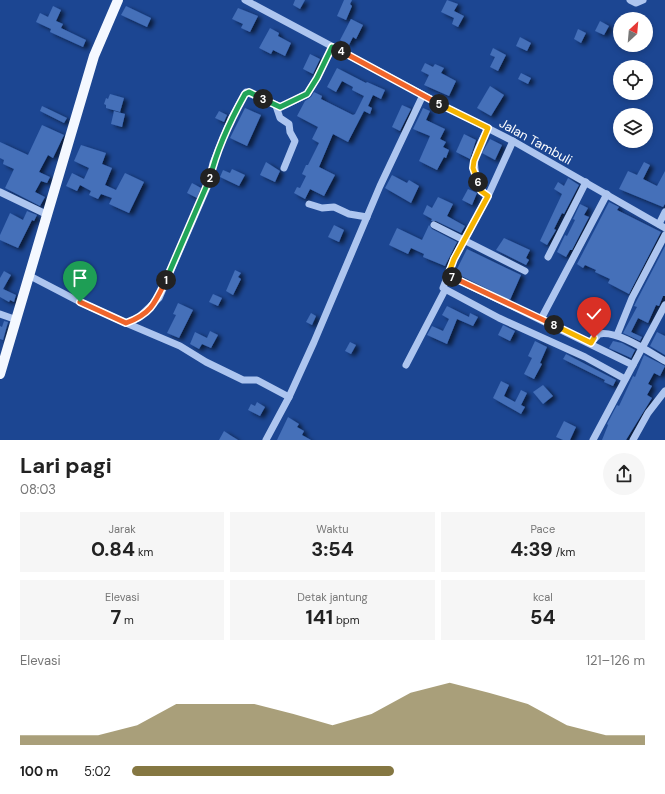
<!DOCTYPE html>
<html lang="id">
<head>
<meta charset="utf-8">
<style>
  :root { --surface:#fff; --page:#f6f6f6; --text:#222; --muted:#767676; --accent:#857742 }
  body { margin:0; font-family:"DM Sans",sans-serif; background:var(--page); color:var(--text); height:100vh; display:flex; flex-direction:column; font-size:15px; white-space:nowrap }
  * { box-sizing:border-box; margin:0 }
  p { font-size:13px; color:var(--muted) }
  .icon { flex:none; width:22px; height:22px; fill:none; stroke:currentColor; stroke-width:2; stroke-linecap:round; stroke-linejoin:round }
  .map { position:relative; height:440px; overflow:hidden }
  .panel { display:flex; flex-direction:column; background:var(--surface); flex:1 }
  .panel>* { flex:none }
  .needle { width:26px; rotate:26deg }
  .fabs { position:absolute; left:613px; top:12px; display:grid; gap:8px }
  .fabs a { display:grid; place-items:center; width:40px; height:40px; border-radius:50%; background:var(--surface); box-shadow:0 2px 6px #0003; font-size:20px }
  .pin { position:absolute; display:grid; place-items:center; width:34px; height:34px; color:#fff; margin:-41px -17px; border-radius:50% 50% 50% 0; rotate:-45deg; box-shadow:0 0 4px #0007 }
  .pin .icon { rotate:45deg }
  .km { position:absolute; width:20px; height:20px; margin:-10px; border-radius:50%; background:#222; color:#fff; font-size:11px; line-height:20px; text-align:center }
  .round { display:grid; place-items:center; flex:none; width:42px; height:42px; border-radius:21px; background:var(--page) }
  .headline { display:flex; align-items:center; justify-content:space-between; height:68px; padding:0 20px }
  h1 { font-size:22px; font-weight:700; line-height:30px }
  .figures { display:grid; grid-template-columns:repeat(3,1fr); gap:6px; height:68px; padding:4px 20px }
  .figures div { display:grid; align-content:center; border-radius:0px; background:var(--page); text-align:center }
  .figures b { font-size:20px; font-weight:700 }
  .figures small { font-size:11px; font-weight:400 }
  .figures p { font-size:11px }
  .chart { height:112px; padding:8px 20px }
  .chart p { display:flex; justify-content:space-between }
  .chart svg { width:100%; height:72px; margin-top:4px; fill:var(--accent); opacity:.7 }
  ul { padding:0 20px; list-style:none; font-size:13px }
  li { display:grid; grid-template-columns:64px 48px 1fr; align-items:center; height:30px }
  li i { height:10px; border-radius:5px; background:var(--accent) }
  .map>svg:first-child { display:block }
</style>
</head>
<body>
<div class="map">
<svg width="665" height="440" viewBox="0 0 665 440">
  <defs>
    <filter id="shadow"><feDropShadow dx="4" dy="2.5" stdDeviation="2" flood-color="#0009"/></filter>
  </defs>
  <rect width="100%" height="100%" fill="#1c4692"/>
  <g fill="#446fb9" filter="url(#shadow)">
    <path d="M295,0H305L300,9L293,5Z"/>
    <path d="M344,0H352L350,4L352,6L346,20L337,16Z"/>
    <path d="M447,0L458,4L454,11L464,16L458,27L452,24L454,18L441,12Z"/>
    <path d="M53,6L61,10L56,21L63,24L61,28L86,40L83,47L50,32L51,29L36,22L40,13L48,17Z"/>
    <path d="M126,6L151,18L147,27L121,15Z"/>
    <path d="M238,8L258,16L250,32L241,28L243,24L232,19Z"/>
    <path d="M351,19L363,25L356,39L353,37L349,45L340,40Z"/>
    <path d="M600,21L609,26L604,35L595,31Z"/>
    <path d="M270,28L279,33L278,36L291,43L285,56L273,50L271,54L259,48Z"/>
    <path d="M578,29L586,33L581,43L574,39Z"/>
    <path d="M520,37L531,43L527,51L516,46Z"/>
    <path d="M493,48L506,55L498,71L490,67L495,57L490,55Z"/>
    <path d="M310,54L320,59L313,74L303,69Z"/>
    <path d="M425,63L433,67L435,64L444,68L441,73L456,81L449,96L424,85L429,75L421,71Z"/>
    <path d="M337,68L366,83L367,82L385,90L381,99L373,95L368,106L372,108L370,114L364,111L348,142L333,134L319,167L335,175L324,196L310,189L305,199L294,193L297,187L300,188L306,176L302,174L306,165H308L319,143L312,139L318,127L297,116L305,101L311,97L314,92L322,96L321,99L353,115L355,114L364,96L352,90L353,87L342,81L336,92L327,87Z"/>
    <path d="M521,73L531,78L528,84L518,79Z"/>
    <path d="M490,86L504,95L491,116L477,108Z"/>
    <path d="M110,94L124,98L120,112L106,108V105L104,104L106,98L108,99Z"/>
    <path d="M402,105L411,109L400,131L392,127Z"/>
    <path d="M42,106L67,118L64,123L40,111Z"/>
    <path d="M245,108L261,115L247,146L230,138Z"/>
    <path d="M423,108L430,111L426,120L445,129L440,139L446,142L443,147L449,150L446,158L444,157L437,170L419,161L430,136L413,129Z"/>
    <path d="M114,111L125,114L122,127L111,124Z"/>
    <path d="M219,111L227,115L224,122L215,118Z"/>
    <path d="M42,125L64,135L53,158L48,155L39,172L50,177L47,183L41,181L35,192L45,197L40,206L5,188L14,169L3,164L4,160L0,158V142L28,155Z"/>
    <path d="M464,134L476,140L470,159L456,152Z"/>
    <path d="M490,139L502,145L495,160L482,153Z"/>
    <path d="M81,145L106,153L102,164L112,168L105,185L116,190L125,173L144,182L129,213L109,204L112,198L101,194L98,199L89,195L91,191L80,185L77,191L66,186L72,173L84,179L89,168L74,161Z"/>
    <path d="M266,162L280,171L275,182L260,175Z"/>
    <path d="M644,162L650,165L643,179L657,186L665,171V204L663,207L619,189L628,171L637,175Z"/>
    <path d="M232,169L245,175L239,186L220,177L223,170L230,173Z"/>
    <path d="M392,175L407,183L409,180L419,186L411,203L385,188Z"/>
    <path d="M568,178L579,185L564,214L562,213L554,229L556,230L547,245L540,241L562,194L554,189L558,182L564,186Z"/>
    <path d="M192,183L201,188L197,198L187,193Z"/>
    <path d="M468,189L477,193L472,205L462,200Z"/>
    <path d="M438,197L453,204L447,216L465,226L461,233L436,221H431L432,219L423,214L427,205L432,208Z"/>
    <path d="M609,202L619,207L617,210L661,232L629,294L608,283L610,279L595,272L596,270L585,265L583,268L577,264Z"/>
    <path d="M580,204L588,208L584,215L589,217L572,250H570L566,257L557,252L565,235L567,236L575,220L573,219Z"/>
    <path d="M27,211L37,215L34,221L32,220L18,248L0,240V235L10,213L23,220Z"/>
    <path d="M334,225L344,230L339,242L328,237Z"/>
    <path d="M429,225L432,229L457,242L445,266L423,257L424,254L411,248L408,254L389,245L397,228L422,240Z"/>
    <path d="M504,238L530,250L526,258L529,260L526,265L496,250Z"/>
    <path d="M665,246V296H663L659,306L656,305L648,323L638,318L631,332L642,337L640,341L623,333L637,307L634,306L637,300Z"/>
    <path d="M467,249L521,275L510,300L455,273Z"/>
    <path d="M235,270L241,273L238,277L241,279L233,295L226,291Z"/>
    <path d="M4,271L11,275L3,289L16,295L14,302L10,300L9,302L0,297V278Z"/>
    <path d="M213,294L222,298L218,306L209,302Z"/>
    <path d="M178,303L193,310L179,338L167,333L176,315L173,314Z"/>
    <path d="M447,306L469,317L470,313L478,317L473,326L457,319L447,344L427,335L432,326L443,331L449,319L442,315Z"/>
    <path d="M311,313L316,316L312,325L306,322Z"/>
    <path d="M4,321L8,322L3,340L0,339V326L2,327Z"/>
    <path d="M503,325L515,331L510,341L498,335Z"/>
    <path d="M210,331L218,335L211,348L202,344L199,349L190,344L195,332L207,338Z"/>
    <path d="M657,332L665,336V355L650,346Z"/>
    <path d="M535,341L547,347L540,363L542,364L534,379L524,374L532,358L528,356Z"/>
    <path d="M613,341L622,343L635,350L631,358L609,348Z"/>
    <path d="M350,342L356,345L351,354L345,351Z"/>
    <path d="M566,354L616,380L613,386L604,382L605,380L563,359Z"/>
    <path d="M644,355L665,366L660,376L654,373L648,384L652,386L647,395L652,398L626,440H602L608,425L607,424L617,405L619,406L633,376L635,377Z"/>
    <path d="M501,381L509,385L504,396L515,402L521,390L527,393L521,405L525,407L521,414L493,398Z"/>
    <path d="M543,385L553,396L543,404L533,392Z"/>
    <path d="M257,402L265,407L260,416L248,410L251,404L255,406Z"/>
    <path d="M288,417L299,424L297,427L304,431L302,435L311,440H277Z"/>
    <path d="M564,421L576,427L570,440H563L556,437Z"/>
    <path d="M224,431L230,435L238,440H219Z"/>
  </g>
  <g fill="none" stroke-linecap="round" stroke-linejoin="round">
    <g stroke="#adc5ef" stroke-width="7">
      <path d="M245,0L442,105L513,141L665,228"/>
      <path d="M630,0L636,3L643,0"/>
      <path d="M276,106L280,118L289,124L290,132L295,141L284,168"/>
      <path d="M488,128C479,147 470,158 477,178C480,187 481,191 488,196L454,259L443,288L499,318L585,357L625,379"/>
      <path d="M0,192L48,215"/>
      <path d="M488,196L513,141"/>
      <path d="M309,204L322,208L334,207L349,214L367,217"/>
      <path d="M659,224L665,212"/>
      <path d="M434,225L525,271"/>
      <path d="M548,257L586,182"/>
      <path d="M448,275L633,365"/>
      <path d="M30,276L80,302L126,323L138,318L159,298L208,185L213,163L231,119L246,92L281,107L307,94L317,78L332,47"/>
      <path d="M0,314L17,320"/>
      <path d="M541,319L607,194"/>
      <path d="M126,323L180,346L206,362L243,380H257L289,397"/>
      <path d="M617,335L632,298L665,235"/>
      <path d="M591,343L599,334C617,330 649,352 665,361"/>
      <path d="M406,365L445,290"/>
      <path d="M266,440L289,397L314,342L380,186L423,95"/>
      <path d="M593,440L665,305"/>
      <path d="M633,440L648,413L665,391"/>
    </g>
    <path stroke="#f4f8ff" stroke-width="10" d="M0,374L94,56L118,0"/>
  </g>
  <g fill="none" stroke-linecap="round" stroke-linejoin="round">
    <defs>
      <path id="split-1" d="M80,302L126,323C151,314 155,303 166,280"/>
      <path id="split-2" d="M166,280L210,178"/>
      <path id="split-3" d="M210,178C217,148 230,121 245,94L249,92L263,99"/>
      <path id="split-4" d="M263,99L280,107L307,94L317,78L332,47L341,51"/>
      <path id="split-5" d="M341,51L439,104"/>
      <path id="split-6" d="M439,104L488,128L474,161L473,168L478,182"/>
      <path id="split-7" d="M452,277L448,275L454,259L488,196L481,191L478,182"/>
      <path id="split-8" d="M452,277L554,325"/>
      <path id="split-9" d="M554,325L591,343L594,338"/>
    </defs>
    <use href="#split-1" stroke="#fff" stroke-width="8"/>
    <use href="#split-2" stroke="#fff" stroke-width="8"/>
    <use href="#split-3" stroke="#fff" stroke-width="8"/>
    <use href="#split-4" stroke="#fff" stroke-width="8"/>
    <use href="#split-5" stroke="#fff" stroke-width="8"/>
    <use href="#split-6" stroke="#fff" stroke-width="8"/>
    <use href="#split-7" stroke="#fff" stroke-width="8"/>
    <use href="#split-8" stroke="#fff" stroke-width="8"/>
    <use href="#split-9" stroke="#fff" stroke-width="8"/>
    <use href="#split-1" stroke="#f0652b" stroke-width="5"/>
    <use href="#split-2" stroke="#22a559" stroke-width="5"/>
    <use href="#split-3" stroke="#22a559" stroke-width="5"/>
    <use href="#split-4" stroke="#22a559" stroke-width="5"/>
    <use href="#split-5" stroke="#f0652b" stroke-width="5"/>
    <use href="#split-6" stroke="#f5b400" stroke-width="5"/>
    <use href="#split-7" stroke="#f5b400" stroke-width="5"/>
    <use href="#split-8" stroke="#f0652b" stroke-width="5"/>
    <use href="#split-9" stroke="#f5b400" stroke-width="5"/>
  </g>
  <g text-anchor="middle" stroke-width="3.5" stroke-linejoin="round" paint-order="stroke">
    <g font-size="13" fill="#fff" stroke="#1c4692">
      <text transform="translate(536 141) rotate(29)" y="5">Jalan Tambuli</text>
    </g>
  </g>
</svg>
<div class="fabs">
<a><svg class="needle" viewBox="-14 -14 28 28"><path d="M0-13l5 13h-10z" fill="#e53935"/><path d="M0 13l5-13h-10z" fill="#767676"/></svg></a>
<a><svg class="icon" aria-label="locate" viewBox="0 0 24 24"><circle cx="12" cy="12" r="6"/><path d="M12 2v4M12 18v4M2 12h4M18 12h4"/></svg></a>
<a><svg class="icon" aria-label="layers" viewBox="0 0 24 24"><path d="M12 4l9 5-9 5-9-5zM3 14l9 5 9-5"/></svg></a>
</div>
<div class="pin" style="left:80px;top:302px;background:#1e9e55"><svg class="icon" aria-label="arrive" viewBox="0 0 24 24"><path d="M6 21V4h12l-3 4 3 4H6"/></svg></div>
<div class="pin" style="left:594px;top:338px;background:#d93025"><svg class="icon" aria-label="check" viewBox="0 0 24 24"><path d="M5 12l5 5 9-10"/></svg></div>
<b class="km" style="left:166px;top:280px">1</b>
<b class="km" style="left:210px;top:178px">2</b>
<b class="km" style="left:263px;top:99px">3</b>
<b class="km" style="left:341px;top:51px">4</b>
<b class="km" style="left:439px;top:104px">5</b>
<b class="km" style="left:478px;top:182px">6</b>
<b class="km" style="left:452px;top:277px">7</b>
<b class="km" style="left:554px;top:325px">8</b>
</div>
<section class="panel">
<div class="headline"><div><h1>Lari pagi</h1><p>08:03</p></div><a class="round"><svg class="icon" aria-label="share" viewBox="0 0 24 24"><path d="M12 15V3M7 8l5-5 5 5M5 13v7h14v-7"/></svg></a></div>
<div class="figures">
<div><p>Jarak</p><b>0.84<small> km</small></b></div>
<div><p>Waktu</p><b>3:54</b></div>
<div><p>Pace</p><b>4:39<small> /km</small></b></div>
</div>
<div class="figures">
<div><p>Elevasi</p><b>7<small> m</small></b></div>
<div><p>Detak jantung</p><b>141<small> bpm</small></b></div>
<div><p>kcal</p><b>54</b></div>
</div>
<div class="chart"><p><span>Elevasi</span>121–126 m</p>
<svg viewBox="0 0 160 44" preserveAspectRatio="none"><path d="M0 44V38L10 38L20 38L30 32L40 19L50 19L60 19L70 25L80 32L90 25L100 12L110 6L120 12L130 19L140 32L150 38L160 38V44z"/></svg>
</div>
<ul>
<li><b>100 m</b>5:02<i style="width:51%"></i></li>
</ul>
</section>
</body>
</html>
